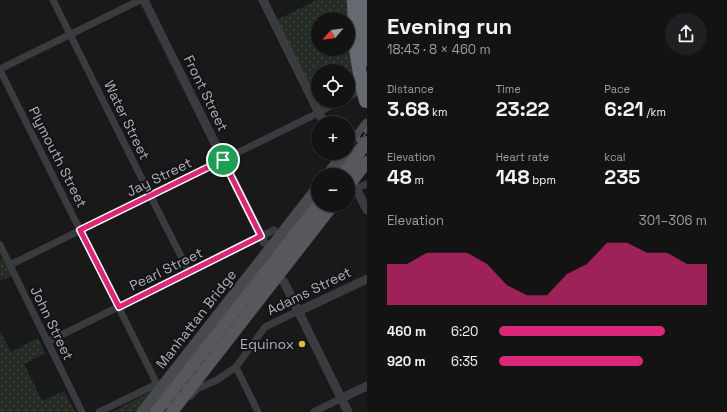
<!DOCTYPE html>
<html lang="en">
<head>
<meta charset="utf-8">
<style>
  :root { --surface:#131314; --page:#202022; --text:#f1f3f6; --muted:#9d9ea0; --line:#323234; --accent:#db2777 }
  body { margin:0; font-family:"Space Grotesk",sans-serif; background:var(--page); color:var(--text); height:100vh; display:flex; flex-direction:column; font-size:15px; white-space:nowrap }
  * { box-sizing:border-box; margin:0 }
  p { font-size:13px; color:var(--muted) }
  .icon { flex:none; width:22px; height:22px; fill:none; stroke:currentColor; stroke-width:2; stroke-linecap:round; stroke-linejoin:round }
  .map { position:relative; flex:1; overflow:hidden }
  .details { display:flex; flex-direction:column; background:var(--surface); width:360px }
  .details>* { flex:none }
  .needle { width:26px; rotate:241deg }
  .controls { position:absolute; left:311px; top:12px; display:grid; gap:8px }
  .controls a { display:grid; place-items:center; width:44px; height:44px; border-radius:50%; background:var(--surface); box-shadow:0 1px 3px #0004,0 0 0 1px var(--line); font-size:20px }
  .pin { position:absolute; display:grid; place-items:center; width:34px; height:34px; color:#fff; margin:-17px; border:2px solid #fff; border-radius:50%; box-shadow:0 1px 4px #0007 }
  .round { display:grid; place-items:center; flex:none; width:42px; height:42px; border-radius:21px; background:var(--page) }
  .summary { display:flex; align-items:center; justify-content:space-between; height:68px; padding:0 20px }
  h1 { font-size:22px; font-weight:700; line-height:30px }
  .metrics { display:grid; grid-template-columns:repeat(3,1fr); gap:6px; height:68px; padding:4px 20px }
  .metrics div { display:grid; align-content:center }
  .metrics b { font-size:20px; font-weight:700 }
  .metrics small { font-size:11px; font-weight:400 }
  .metrics p { font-size:11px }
  .chart { height:112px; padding:8px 20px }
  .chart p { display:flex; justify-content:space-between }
  .chart svg { width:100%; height:72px; margin-top:4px; fill:var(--accent); opacity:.7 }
  ul { padding:0 20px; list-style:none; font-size:13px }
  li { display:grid; grid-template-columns:64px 48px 1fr; align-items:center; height:30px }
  li i { height:10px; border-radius:5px; background:var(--accent) }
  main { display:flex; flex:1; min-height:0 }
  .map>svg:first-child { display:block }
</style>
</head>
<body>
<main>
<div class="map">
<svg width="367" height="412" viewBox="0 0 367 412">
  <defs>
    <pattern id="park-dots" width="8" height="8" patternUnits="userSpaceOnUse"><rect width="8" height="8" fill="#252c26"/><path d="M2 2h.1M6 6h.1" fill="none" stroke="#424843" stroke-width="1.8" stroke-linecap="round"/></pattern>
  </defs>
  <rect width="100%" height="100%" fill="#19191a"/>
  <g fill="url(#park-dots)">
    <path d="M317,0H347V19H318V49H348V43L351,65L354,84L348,87V71H318V93L314,95L277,20Z"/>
    <path d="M2,258L11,276L0,281V259Z"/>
    <path d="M0,331L11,352L38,338L45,353L24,364L42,401L64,391L75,412H0Z"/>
    <path d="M152,391L163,412H112Z"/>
  </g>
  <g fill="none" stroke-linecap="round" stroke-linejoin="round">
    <g stroke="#3a3b3f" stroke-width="7">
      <path d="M53,0L145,185L189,272"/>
      <path d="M0,69L140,0"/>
      <path d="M0,70L157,384L99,412"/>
      <path d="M348,97L356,93"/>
      <path d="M356,188L367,184"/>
      <path d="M0,245L82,412"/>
      <path d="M10,265L312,116L340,101"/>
      <path d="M47,342L274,230"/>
      <path d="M236,367L258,412"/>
      <path d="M191,396L197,389L217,380L236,367L265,327L292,314L299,311"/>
      <path d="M314,412L342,398"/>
    </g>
    <g stroke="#3a3b3f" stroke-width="9">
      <path d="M144,0L264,242"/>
      <path d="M263,0L324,123"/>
      <path d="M356,188L367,210"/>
      <path d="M284,282L348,412"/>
      <path d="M299,311L367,279"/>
      <path d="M342,398L367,386"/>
    </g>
    <path stroke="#484a4f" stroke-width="11" d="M348,149L367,124"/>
    <g stroke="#666970" stroke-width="14">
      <path d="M354,0L355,43L361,81"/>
      <path d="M365,0L364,27L367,60"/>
    </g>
    <defs>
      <g id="rail">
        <path d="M331,175L367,129"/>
        <path d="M347,175L367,150"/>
        <path d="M145,412L318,192"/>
        <path d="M163,412L324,205"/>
      </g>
    </defs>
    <use href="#rail" stroke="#53555a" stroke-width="3.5"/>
    <use href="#rail" stroke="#141416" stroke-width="2" stroke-dasharray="6" stroke-linecap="butt"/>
    <g stroke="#484a4f" stroke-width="11">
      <path d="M327,175L345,153"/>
      <path d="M142,412L318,187"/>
    </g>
    <g stroke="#56585e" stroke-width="12">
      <path d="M342,175L367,142"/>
      <path d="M348,186L367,162"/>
      <path d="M156,412L318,205"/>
      <path d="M172,412L333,205"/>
    </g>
    <path stroke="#666970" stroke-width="14" d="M361,81L366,101"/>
  </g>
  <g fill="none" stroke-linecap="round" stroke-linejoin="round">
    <defs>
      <path id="route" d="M223,160L261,236L119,307L80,230Z"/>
    </defs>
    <use href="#route" stroke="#fff" stroke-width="8"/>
    <use href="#route" stroke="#db2777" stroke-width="5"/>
  </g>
  <circle fill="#e2b549" stroke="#141416" stroke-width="1.5" cx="302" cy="344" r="4"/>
  <g text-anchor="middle" stroke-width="4" stroke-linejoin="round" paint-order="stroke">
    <g font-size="14" fill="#acb0b9" stroke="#141416">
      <text transform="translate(206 93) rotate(64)" y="5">Front Street</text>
      <text transform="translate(127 120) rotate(64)" y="5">Water Street</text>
      <text transform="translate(58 157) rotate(63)" y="5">Plymouth Street</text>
      <text transform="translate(159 177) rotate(-26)" y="5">Jay Street</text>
      <text transform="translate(166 269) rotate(-26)" y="5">Pearl Street</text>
      <text transform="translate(309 291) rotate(-26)" y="5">Adams Street</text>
      <text transform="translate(196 319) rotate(-52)" y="5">Manhattan Bridge</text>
      <text transform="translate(52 323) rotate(64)" y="5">John Street</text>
    </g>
    <g font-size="14" fill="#acb0b9" stroke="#141416" text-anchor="end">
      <text x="294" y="349">Equinox</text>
    </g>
  </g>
</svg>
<div class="controls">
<a><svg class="needle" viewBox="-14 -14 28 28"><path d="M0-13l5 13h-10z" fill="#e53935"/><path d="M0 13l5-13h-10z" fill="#9d9ea0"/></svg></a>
<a><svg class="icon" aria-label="locate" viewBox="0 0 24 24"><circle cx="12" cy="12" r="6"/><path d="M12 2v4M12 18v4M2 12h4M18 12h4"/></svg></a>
<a>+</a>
<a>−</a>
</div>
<div class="pin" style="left:223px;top:160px;background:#1e9e55"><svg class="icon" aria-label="arrive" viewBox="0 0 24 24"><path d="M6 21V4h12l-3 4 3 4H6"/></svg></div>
</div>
<section class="details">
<div class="summary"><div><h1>Evening run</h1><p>18:43 · 8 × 460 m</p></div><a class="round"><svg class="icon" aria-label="share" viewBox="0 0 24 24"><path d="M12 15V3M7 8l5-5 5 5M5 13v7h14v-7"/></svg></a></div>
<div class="metrics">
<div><p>Distance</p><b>3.68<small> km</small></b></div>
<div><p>Time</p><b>23:22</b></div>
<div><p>Pace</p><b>6:21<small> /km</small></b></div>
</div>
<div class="metrics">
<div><p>Elevation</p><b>48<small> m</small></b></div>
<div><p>Heart rate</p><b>148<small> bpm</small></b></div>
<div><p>kcal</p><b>235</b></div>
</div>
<div class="chart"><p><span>Elevation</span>301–306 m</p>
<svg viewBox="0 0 160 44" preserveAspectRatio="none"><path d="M0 44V19L10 19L20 12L30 12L40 12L50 19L60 32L70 38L80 38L90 25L100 19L110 6L120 6L130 12L140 12L150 19L160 19V44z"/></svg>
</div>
<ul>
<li><b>460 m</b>6:20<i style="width:80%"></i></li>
<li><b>920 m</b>6:35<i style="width:69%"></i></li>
</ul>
</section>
</main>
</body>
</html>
